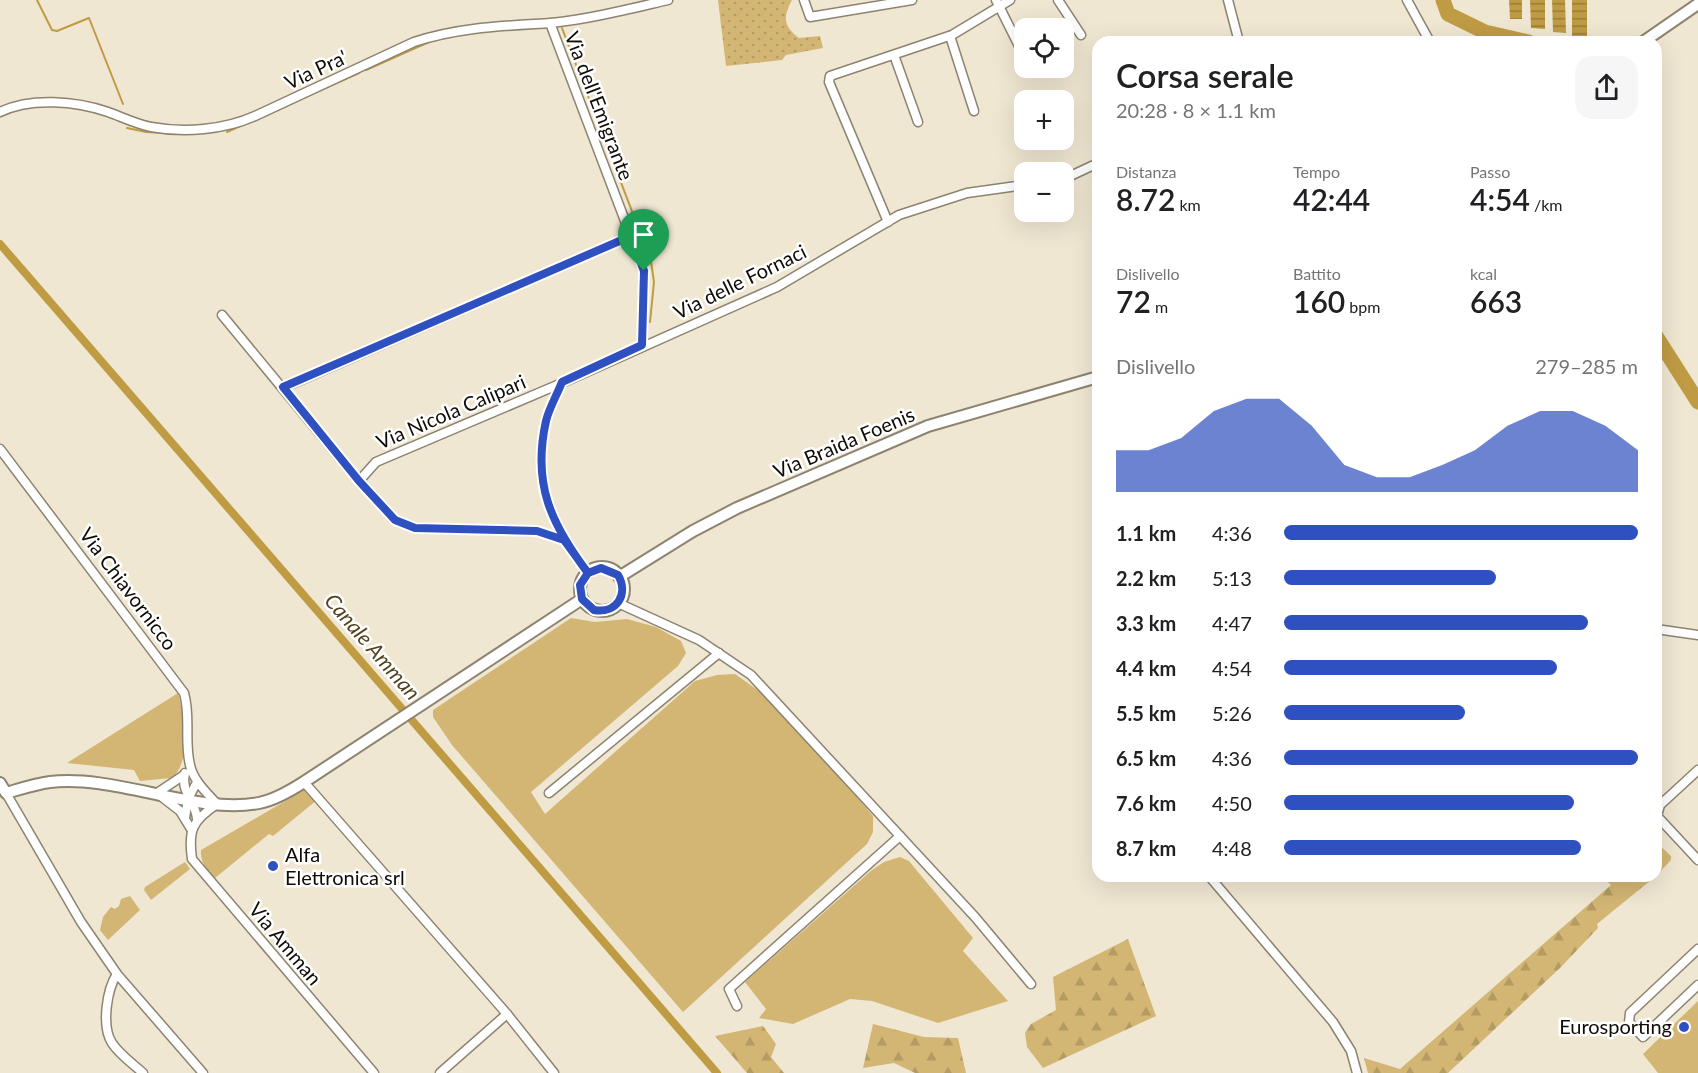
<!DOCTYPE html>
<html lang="it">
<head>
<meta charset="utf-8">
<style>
  :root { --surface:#fff; --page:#f6f6f6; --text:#202124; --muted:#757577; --accent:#2e50c0 }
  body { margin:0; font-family:Lato,sans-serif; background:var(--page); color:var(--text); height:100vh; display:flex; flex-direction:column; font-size:22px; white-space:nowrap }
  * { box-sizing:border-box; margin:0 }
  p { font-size:20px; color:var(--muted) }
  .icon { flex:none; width:33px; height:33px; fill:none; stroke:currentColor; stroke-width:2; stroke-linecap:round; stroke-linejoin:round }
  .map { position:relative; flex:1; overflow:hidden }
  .panel { position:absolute; left:1092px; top:36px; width:570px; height:846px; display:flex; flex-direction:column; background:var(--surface); border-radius:18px; box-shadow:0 6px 24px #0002 }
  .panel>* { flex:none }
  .tools { position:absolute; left:1014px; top:18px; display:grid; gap:12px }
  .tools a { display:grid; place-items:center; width:60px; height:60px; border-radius:12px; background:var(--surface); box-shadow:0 6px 24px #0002; font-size:30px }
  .pin { position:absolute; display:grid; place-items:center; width:51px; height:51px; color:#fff; margin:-62px -26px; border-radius:50% 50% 50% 0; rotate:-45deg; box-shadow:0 0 6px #0007 }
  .pin .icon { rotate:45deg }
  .round { display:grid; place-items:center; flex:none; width:63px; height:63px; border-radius:18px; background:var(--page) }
  .head { display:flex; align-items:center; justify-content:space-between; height:102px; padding:0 24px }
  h1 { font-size:33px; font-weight:600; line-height:45px }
  .metrics { display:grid; grid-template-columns:repeat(3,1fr); gap:9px; height:102px; padding:6px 24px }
  .metrics div { display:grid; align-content:center }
  .metrics b { font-size:30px; font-weight:600 }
  .metrics small { font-size:16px; font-weight:400 }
  .metrics p { font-size:16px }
  .chart { height:168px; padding:12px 24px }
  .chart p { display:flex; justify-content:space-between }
  .chart svg { width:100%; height:108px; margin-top:6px; fill:var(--accent); opacity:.7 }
  ul { padding:0 24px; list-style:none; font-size:20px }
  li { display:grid; grid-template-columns:96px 72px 1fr; align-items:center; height:45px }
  li i { height:15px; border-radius:8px; background:var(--accent) }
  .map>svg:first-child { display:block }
</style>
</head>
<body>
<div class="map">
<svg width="1698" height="1073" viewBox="0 0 1698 1073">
  <defs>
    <pattern id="forest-firs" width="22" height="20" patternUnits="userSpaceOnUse" patternTransform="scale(1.5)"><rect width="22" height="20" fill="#d3b674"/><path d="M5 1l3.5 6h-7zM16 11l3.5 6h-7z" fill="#b49b63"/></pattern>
    <pattern id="park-dots" width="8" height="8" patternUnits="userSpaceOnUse" patternTransform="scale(1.5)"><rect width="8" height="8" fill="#d3b674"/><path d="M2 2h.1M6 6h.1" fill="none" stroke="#b49b63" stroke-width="1.8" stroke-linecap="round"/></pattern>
    <pattern id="water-rules" width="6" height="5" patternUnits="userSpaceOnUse" patternTransform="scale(1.5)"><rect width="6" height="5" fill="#bf9b43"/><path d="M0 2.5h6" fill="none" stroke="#9a7d36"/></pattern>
  </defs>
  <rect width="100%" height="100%" fill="#f0e7d2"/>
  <g fill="#d3b674">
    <path d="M571,618L595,622L627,619L656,627L681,641L686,653L678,666L531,792L545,814L695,681L717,675L735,674L780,706L873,816V832L867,844L683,1012L452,745L433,717V710Z"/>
    <path d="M178,693C184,717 192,761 172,778L140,781L134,770L67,763Z"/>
    <path d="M306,789L317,800L273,836L269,834L215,878C207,869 200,863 201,850Z"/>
    <path d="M900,857L909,861L973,938L963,951L1008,1001L938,1023L872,1001L850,999L793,1024L759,1018L766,1009L745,982L872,870L884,862Z"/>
    <path d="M185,862L190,869L151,900L144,890L145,887Z"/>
    <path d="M130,896L140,910L108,940L100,930L103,917L111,907L115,909L119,906L121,899Z"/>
    <path d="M1698,1001V1073H1658L1643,1054Z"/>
  </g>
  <g fill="url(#forest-firs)">
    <path d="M1656,842L1671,856V860L1656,876Z"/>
    <path d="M1602,876H1656L1597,924L1598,928L1560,968L1448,1073H1368L1364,1058L1400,1069L1611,885Z"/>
    <path d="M1128,939L1156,1016L1043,1068L1027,1047L1025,1033L1031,1024L1056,1010L1053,977Z"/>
    <path d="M873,1024L924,1037L958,1038L966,1073H915L894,1063L863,1068Z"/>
    <path d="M763,1026L776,1044L771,1057L784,1073H747L715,1036Z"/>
  </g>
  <path fill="url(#park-dots)" d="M718,0H792C783,17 783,26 799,38L820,36L823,48L786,55L782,60L726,66Z"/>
  <g fill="url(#water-rules)">
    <path d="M1509,0H1522V19H1510Z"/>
    <path d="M1530,0H1545V29L1531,28Z"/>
    <path d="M1552,0H1565L1566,33L1553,32Z"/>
    <path d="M1572,0H1587V39L1572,38Z"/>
  </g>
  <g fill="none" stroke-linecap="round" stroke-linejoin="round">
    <g stroke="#bf9b43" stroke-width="2">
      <path d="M37,0L52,30L57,31L89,18L123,104"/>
      <path d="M562,28L651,261L654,282L650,322"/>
      <path d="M366,70L429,42"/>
      <path d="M127,128L146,132L164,133"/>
      <path d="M227,132L359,73"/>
    </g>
    <path stroke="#bf9b43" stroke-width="8" d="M0,244L717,1073"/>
    <g stroke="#bf9b43" stroke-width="15">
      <path d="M1443,0L1448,14L1485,32L1529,42"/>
      <path d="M1656,336L1698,402"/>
    </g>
    <defs>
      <g id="minor">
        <path d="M804,0L810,17L912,0"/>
        <path d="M996,0L1024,56"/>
        <path d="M1058,0L1081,35"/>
        <path d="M1228,0L1239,42"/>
        <path d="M1407,0L1430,42"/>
        <path d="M550,23L644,271L642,345"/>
        <path d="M950,36L974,111"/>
        <path d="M894,55L918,122"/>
        <path d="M0,112C31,97 76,101 108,112C122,117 136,124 151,127C184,133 224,130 255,116L414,42C459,27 504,26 551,23C590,19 629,9 668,0"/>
        <path d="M1064,179L1098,163"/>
        <path d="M888,222L829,82L830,76L952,35L1010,0"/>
        <path d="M222,315L359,481L395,520L415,528L537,531L564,540"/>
        <path d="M283,388L631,236"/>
        <path d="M0,449L184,693C191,717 184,741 190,765C193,780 206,792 217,804C192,821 188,830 192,859L374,1073"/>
        <path d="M359,481L376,462L562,383"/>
        <path d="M588,573C551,523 532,484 546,421C549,408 557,395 562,383L777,287L899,215L967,193L1024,185"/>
        <path d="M618,603L699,640L751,675L975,917L1031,984"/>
        <path d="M1656,629L1698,635"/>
        <path d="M1698,770L1660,805L1657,816L1698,860"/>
        <path d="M185,773C180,792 196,802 197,819"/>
        <path d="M184,775L157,793L180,811L191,829"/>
        <path d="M304,782L507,1014L440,1073"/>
        <path d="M6,793L81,922L117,974L203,1073"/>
        <path d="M549,793L719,653"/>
        <path d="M185,818L188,799L197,782"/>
        <path d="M1209,876L1333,1022L1351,1051L1357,1073"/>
        <path d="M1698,949L1630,1013L1629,1022L1643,1037L1698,985"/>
        <path d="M117,974C107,989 101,1026 112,1043C119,1054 133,1064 143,1073"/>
        <path d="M737,1006L729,989L900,836"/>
        <path d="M507,1014L554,1073"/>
      </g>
      <g id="tertiary">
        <path d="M1643,42L1698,4"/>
        <circle cx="602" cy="589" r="22"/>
        <path d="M619,577L693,531L737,508L928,426L1098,377"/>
        <path d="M0,783L6,793C20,789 35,784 50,782C115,774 197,815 259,803C275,800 290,791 304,782L582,599"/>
      </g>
    </defs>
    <use href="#minor" stroke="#8c8370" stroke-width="11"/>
    <use href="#tertiary" stroke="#8c8370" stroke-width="14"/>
    <use href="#minor" stroke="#fff" stroke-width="8"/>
    <use href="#tertiary" stroke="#fff" stroke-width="10"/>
  </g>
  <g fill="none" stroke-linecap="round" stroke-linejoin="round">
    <defs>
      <path id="route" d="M644,271L642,345L562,382C557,395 549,408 546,421C532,484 551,524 588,573L580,585L582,599L594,610C617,614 629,594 618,575L601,568L588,573L564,540L537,531L415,528L395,520L359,481L283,387L631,236L644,271"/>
    </defs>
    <use href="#route" stroke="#fff" stroke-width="12"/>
    <use href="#route" stroke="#2e50c0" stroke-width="8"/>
  </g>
  <g fill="#2e50c0" stroke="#fff" stroke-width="2">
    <circle cx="273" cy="866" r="6"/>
    <circle cx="1684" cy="1027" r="6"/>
  </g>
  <g text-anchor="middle" stroke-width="5" stroke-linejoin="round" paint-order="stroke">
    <g font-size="20" fill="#0f0c06" stroke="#fff">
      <text transform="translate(316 70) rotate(-25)" y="7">Via Pra'</text>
      <text transform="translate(599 106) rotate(69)" y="7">Via dell'Emigrante</text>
      <text transform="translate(740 282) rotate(-26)" y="7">Via delle Fornaci</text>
      <text transform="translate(451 412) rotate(-23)" y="7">Via Nicola Calipari</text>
      <text transform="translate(844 443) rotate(-23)" y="7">Via Braida Foenis</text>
      <text transform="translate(128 589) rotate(53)" y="7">Via Chiavornicco</text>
      <text transform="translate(285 944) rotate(50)" y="7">Via Amman</text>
    </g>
    <g font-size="20" fill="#0f0c06" stroke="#fff" text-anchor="start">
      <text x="285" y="862">Alfa<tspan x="285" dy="23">Elettronica srl</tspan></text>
      <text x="1672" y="1034" text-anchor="end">Eurosporting</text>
    </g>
    <g font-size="21" font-style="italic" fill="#51421d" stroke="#fff">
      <text transform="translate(372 647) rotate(49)" y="7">Canale Amman</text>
    </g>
  </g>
</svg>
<div class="tools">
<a><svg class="icon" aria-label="locate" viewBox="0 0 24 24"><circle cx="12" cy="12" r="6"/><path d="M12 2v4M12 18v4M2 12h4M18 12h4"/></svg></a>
<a>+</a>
<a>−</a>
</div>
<div class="pin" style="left:644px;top:271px;background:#1e9e55"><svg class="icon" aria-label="arrive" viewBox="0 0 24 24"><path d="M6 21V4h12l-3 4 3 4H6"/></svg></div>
<section class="panel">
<div class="head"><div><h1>Corsa serale</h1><p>20:28 · 8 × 1.1 km</p></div><a class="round"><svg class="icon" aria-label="share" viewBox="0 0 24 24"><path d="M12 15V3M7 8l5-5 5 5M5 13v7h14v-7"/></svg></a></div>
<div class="metrics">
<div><p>Distanza</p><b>8.72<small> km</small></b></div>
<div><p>Tempo</p><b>42:44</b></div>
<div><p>Passo</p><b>4:54<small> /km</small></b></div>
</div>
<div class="metrics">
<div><p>Dislivello</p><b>72<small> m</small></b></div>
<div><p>Battito</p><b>160<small> bpm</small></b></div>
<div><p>kcal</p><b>663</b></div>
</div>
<div class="chart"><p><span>Dislivello</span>279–285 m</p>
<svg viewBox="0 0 160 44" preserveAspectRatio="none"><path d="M0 44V27L10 27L20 22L30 11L40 6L50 6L60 17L70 33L80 38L90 38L100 33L110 27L120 17L130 11L140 11L150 17L160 27V44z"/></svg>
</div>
<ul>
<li><b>1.1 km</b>4:36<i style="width:100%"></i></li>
<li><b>2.2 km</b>5:13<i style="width:60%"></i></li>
<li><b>3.3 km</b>4:47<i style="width:86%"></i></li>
<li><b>4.4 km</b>4:54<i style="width:77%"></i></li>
<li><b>5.5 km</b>5:26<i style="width:51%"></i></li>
<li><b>6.5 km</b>4:36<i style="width:100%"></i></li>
<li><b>7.6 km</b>4:50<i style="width:82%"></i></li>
<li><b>8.7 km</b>4:48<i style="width:84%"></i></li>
</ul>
</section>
</div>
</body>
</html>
